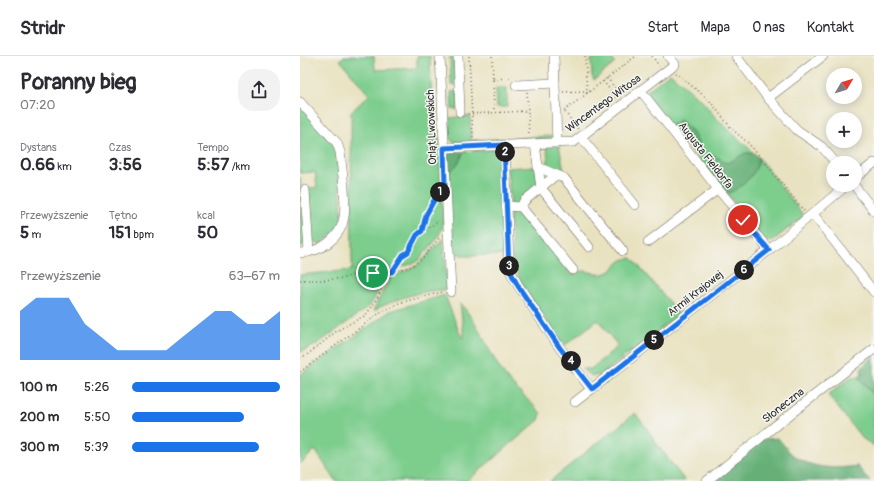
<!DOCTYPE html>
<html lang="pl">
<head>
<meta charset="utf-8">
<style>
  :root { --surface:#fff; --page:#f2f2f3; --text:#2b2b33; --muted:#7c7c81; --line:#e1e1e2; --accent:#1a73e8 }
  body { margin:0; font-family:Pangolin,sans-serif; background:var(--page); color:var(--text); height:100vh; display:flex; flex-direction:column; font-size:15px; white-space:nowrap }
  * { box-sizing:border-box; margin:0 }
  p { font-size:13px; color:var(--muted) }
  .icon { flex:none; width:22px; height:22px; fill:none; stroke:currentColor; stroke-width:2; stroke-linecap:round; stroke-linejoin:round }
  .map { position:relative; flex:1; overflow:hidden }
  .drawer { display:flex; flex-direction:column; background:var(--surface); width:300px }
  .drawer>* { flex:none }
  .needle { width:26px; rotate:52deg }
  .controls { position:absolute; left:526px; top:12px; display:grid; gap:8px }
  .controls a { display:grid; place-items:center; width:36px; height:36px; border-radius:50%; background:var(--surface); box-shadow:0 2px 10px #0003; font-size:20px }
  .pin { position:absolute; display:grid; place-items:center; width:34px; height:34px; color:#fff; margin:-17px; border:2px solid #fff; border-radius:50%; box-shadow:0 1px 4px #0007 }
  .km { position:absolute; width:20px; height:20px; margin:-10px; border-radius:50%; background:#222; color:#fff; font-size:11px; line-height:20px; text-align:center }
  .round { display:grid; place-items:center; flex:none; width:42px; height:42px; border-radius:16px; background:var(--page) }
  .head { display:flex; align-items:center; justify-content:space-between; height:68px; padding:0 20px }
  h1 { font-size:22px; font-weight:800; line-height:30px }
  .figures { display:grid; grid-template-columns:repeat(3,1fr); gap:6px; height:68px; padding:4px 20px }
  .figures div { display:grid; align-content:center }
  .figures b { font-size:17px; font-weight:800 }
  .figures small { font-size:11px; font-weight:400 }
  .figures p { font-size:11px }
  .chart { height:112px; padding:8px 20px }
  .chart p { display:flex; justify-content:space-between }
  .chart svg { width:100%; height:72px; margin-top:4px; fill:var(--accent); opacity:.7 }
  ul { padding:0 20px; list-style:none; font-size:13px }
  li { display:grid; grid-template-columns:64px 48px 1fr; align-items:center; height:30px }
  li i { height:10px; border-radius:5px; background:var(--accent) }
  header { display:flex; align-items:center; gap:24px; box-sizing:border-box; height:56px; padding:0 20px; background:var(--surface); border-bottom:1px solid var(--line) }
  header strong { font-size:19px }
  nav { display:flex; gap:22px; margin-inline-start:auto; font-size:14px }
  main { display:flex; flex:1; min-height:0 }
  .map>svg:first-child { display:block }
</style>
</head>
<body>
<header>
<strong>Stridr</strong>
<nav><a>Start</a><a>Mapa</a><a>O nas</a><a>Kontakt</a></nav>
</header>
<main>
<section class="drawer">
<div class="head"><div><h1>Poranny bieg</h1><p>07:20</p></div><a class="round"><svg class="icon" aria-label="share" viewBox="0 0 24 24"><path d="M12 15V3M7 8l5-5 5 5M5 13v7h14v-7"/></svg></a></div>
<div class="figures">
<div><p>Dystans</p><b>0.66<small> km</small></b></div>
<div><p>Czas</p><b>3:56</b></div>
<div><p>Tempo</p><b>5:57<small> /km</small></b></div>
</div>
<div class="figures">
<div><p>Przewyższenie</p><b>5<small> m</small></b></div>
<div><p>Tętno</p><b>151<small> bpm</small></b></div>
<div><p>kcal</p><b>50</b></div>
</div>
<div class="chart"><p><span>Przewyższenie</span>63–67 m</p>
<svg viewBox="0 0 160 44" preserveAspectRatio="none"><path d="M0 44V14L10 6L20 6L30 6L40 22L50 30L60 38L70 38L80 38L90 38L100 30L110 22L120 14L130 14L140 22L150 22L160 14V44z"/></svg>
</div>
<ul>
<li><b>100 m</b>5:26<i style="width:100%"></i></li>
<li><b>200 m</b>5:50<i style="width:76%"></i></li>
<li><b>300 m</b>5:39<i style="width:86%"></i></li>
</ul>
</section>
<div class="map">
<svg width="574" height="425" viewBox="0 0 574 425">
  <rect width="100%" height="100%" fill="#f6f6f2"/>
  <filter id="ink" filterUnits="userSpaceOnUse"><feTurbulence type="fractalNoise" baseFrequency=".025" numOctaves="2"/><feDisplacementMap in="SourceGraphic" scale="8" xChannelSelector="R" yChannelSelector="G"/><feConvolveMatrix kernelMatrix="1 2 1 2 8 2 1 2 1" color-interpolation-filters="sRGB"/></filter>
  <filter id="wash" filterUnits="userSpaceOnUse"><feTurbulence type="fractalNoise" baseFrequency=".012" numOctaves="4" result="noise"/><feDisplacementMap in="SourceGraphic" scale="16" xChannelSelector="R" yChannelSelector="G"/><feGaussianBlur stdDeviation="0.9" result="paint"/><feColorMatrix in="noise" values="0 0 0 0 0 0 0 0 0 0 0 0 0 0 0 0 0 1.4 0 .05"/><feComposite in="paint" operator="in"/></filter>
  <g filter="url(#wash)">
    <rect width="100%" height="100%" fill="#e9e2c0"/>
    <g fill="#7dcd8d" stroke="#547c5c">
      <path d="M44,0H74L75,14L117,12V0H130L133,83H139L143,170L137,183L117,206L90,215L86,220L71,249L16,289L0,296V219L52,214L51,56L69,39L40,4Z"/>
      <path d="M299,0H310L315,7L294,24L292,20L291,4Z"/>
      <path d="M150,1H155L157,29H151Z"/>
      <path d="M370,17L404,47L415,61L454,97C440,96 438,105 426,107L419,102L404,110L346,40L347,35Z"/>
      <path d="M196,32H207V51H197Z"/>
      <path d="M157,35L158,53H152L151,36Z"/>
      <path d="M0,48L30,83L38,98L42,160L39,172L22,187H18L12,184L7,133L17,131L15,116L0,117Z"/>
      <path d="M170,60L171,84L253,80L252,82L250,83L153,86L148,81V62Z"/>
      <path d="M259,90L265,119L257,117L248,110L247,92L239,93L238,91Z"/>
      <path d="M197,93L200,95L206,197L202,199L166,200L151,196L149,117C155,111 161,105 163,96Z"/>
      <path d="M459,102L504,160L471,186L463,183L417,125L458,109Z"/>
      <path d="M236,110C240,135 234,135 216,149L211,148L207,112Z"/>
      <path d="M0,121L5,185L4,188L0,192Z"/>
      <path d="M219,154L272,219C276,218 280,215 284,215C290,215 297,219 303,218C315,217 317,201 332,202L379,258L301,319C292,321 289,319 282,313H291L318,290L298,264L265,289L261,286L221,227L213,206L210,155Z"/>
      <path d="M143,183L146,217V234C123,233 98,243 78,252L77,254H73L91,221L115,211L123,204Z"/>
      <path d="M145,239L161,281H164L160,247C177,266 186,290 199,311C209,328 228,343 241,357L239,364L167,425H36L15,394L0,408V319L90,255Z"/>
      <path d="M551,321H559L574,340V390L562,382L528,339Z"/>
      <path d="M335,357L354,382L353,383L385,425H250Z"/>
    </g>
    <g fill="#66b078" stroke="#486e52">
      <path d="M380,64C391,72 396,80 400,93L395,91L372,70V68Z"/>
      <path d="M152,96H163C161,105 155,111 149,117L147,100Z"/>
      <path d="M445,97H454L459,102C457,118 443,131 429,137L404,110L412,100L419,102L426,107L430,106Z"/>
      <path d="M574,300V340L559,321L562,319L561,312Z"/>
      <path d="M478,382C483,388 488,395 494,400C512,413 536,413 557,410L570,425H411L463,383Z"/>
    </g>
  </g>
  <g filter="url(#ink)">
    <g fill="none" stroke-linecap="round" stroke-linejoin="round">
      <defs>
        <g id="minor">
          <path d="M140,0L151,236"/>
          <path d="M158,0L160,56"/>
          <path d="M254,0L257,87"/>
          <path d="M436,0L468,42L497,74L522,91L536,107"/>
          <path d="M216,29L255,27"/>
          <path d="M341,35L418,133L469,194"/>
          <path d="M468,42L523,0"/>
          <path d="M0,46L37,87L40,96C42,114 47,145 44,161C41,182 21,196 0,197"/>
          <path d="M281,81L335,149"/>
          <path d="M235,88L241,132L289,191"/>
          <path d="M205,89L209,213L218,229L260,292L291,333"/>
          <path d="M144,92L274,86L375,8L368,0"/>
          <path d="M238,111L264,122L323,195"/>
          <path d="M555,122L574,107"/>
          <path d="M554,129L574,155"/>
          <path d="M5,134L9,196"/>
          <path d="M206,150L221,151L273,214"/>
          <path d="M221,151L224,145L256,119"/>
          <path d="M513,158L574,236"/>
          <path d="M348,186L418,133"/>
          <path d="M275,346L469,194L547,129"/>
          <path d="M407,425L475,370L574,293"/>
        </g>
      </defs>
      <use href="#minor" stroke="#6e6b5f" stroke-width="10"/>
      <g stroke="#6e6b5f" stroke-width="1.5" stroke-dasharray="1 3" stroke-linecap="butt">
        <path d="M169,0L173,82"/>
        <path d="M192,0L194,56"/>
        <path d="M285,0L287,38"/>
        <path d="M352,0L359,10"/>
        <path d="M376,17L409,44L431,72L448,87L462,103L504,155"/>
        <path d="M307,22L321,39"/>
        <path d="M193,23L212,22"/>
        <path d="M303,25L317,43"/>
        <path d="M227,36L229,80"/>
        <path d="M263,36L286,35"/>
        <path d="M264,55L336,0"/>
        <path d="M265,56L278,73"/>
        <path d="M168,58L228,55"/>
        <path d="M122,175L126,159L138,139"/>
        <path d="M0,224H24L43,222L57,218L92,216L103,199L108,196L117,179L139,165"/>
        <path d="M0,302L7,299L38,274L66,259L73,249L92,216L112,210L124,201L140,181"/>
        <path d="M0,316L81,256L99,247L143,236"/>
      </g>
      <use href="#minor" stroke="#fff" stroke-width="9"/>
    </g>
  </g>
  <g fill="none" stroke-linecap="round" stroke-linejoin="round" filter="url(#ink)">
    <defs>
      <path id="route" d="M73,217L92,216L103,199L108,196L117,179L122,175L126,159L133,146L145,129L144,92L204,89L209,213L218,230L260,292L292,333L469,194L443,164"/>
    </defs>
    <use href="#route" stroke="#fff" stroke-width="8"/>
    <use href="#route" stroke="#1a73e8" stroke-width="5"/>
  </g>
  <g text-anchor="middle" stroke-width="3" stroke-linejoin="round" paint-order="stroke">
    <g font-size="11" fill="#2b2b2b" stroke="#f6f6f2">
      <text transform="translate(303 47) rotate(-36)" y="4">Wincentego Witosa</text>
      <text transform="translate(131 71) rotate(-92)" y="4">Orląt Lwowskich</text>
      <text transform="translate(406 99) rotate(52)" y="4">Augusta Fieldorfa</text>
      <text transform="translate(395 237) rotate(-38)" y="4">Armii Krajowej</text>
      <text transform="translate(483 349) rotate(-38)" y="4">Słoneczna</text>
    </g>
  </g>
</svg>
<div class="controls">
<a><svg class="needle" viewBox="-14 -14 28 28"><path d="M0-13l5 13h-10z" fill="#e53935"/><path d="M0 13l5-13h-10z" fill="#7c7c81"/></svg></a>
<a>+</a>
<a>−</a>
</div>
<div class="pin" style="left:73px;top:217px;background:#1e9e55"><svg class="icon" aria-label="arrive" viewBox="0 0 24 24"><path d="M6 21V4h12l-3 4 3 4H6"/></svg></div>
<div class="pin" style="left:443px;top:164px;background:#d93025"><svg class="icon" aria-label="check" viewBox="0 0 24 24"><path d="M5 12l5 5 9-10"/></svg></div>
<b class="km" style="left:140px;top:136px">1</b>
<b class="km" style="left:205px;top:96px">2</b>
<b class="km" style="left:209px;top:210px">3</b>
<b class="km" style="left:271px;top:305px">4</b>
<b class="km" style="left:354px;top:284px">5</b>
<b class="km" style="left:444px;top:214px">6</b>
</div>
</main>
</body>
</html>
